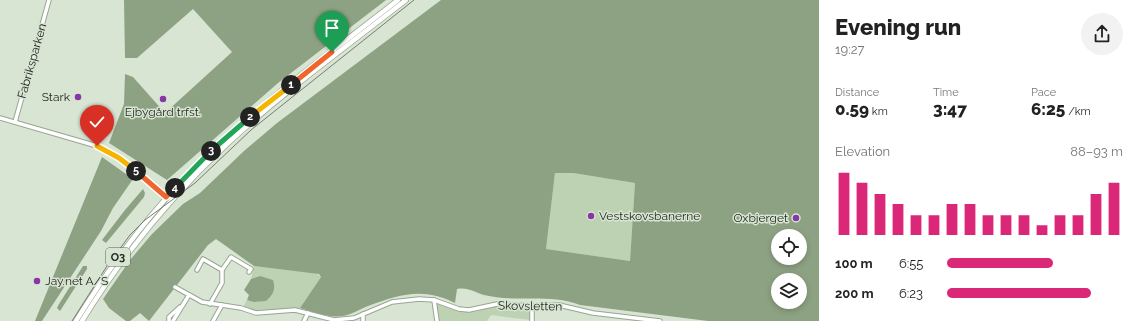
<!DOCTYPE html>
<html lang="en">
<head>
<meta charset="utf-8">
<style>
  :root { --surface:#fff; --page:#f2f2f2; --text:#222; --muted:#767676; --accent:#db2777 }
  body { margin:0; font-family:Raleway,sans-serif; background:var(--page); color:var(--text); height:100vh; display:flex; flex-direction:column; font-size:15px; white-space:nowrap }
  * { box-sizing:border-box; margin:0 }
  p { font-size:13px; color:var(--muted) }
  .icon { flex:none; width:22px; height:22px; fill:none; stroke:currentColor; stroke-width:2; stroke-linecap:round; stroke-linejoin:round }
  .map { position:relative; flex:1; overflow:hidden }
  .panel { display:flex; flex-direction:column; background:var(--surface); width:320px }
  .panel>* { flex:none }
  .fabs { position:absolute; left:771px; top:229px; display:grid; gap:8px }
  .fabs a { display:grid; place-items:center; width:36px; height:36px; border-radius:50%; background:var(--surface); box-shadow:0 2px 6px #0003; font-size:20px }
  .pin { position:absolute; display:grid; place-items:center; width:34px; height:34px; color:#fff; margin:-41px -17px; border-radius:50% 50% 50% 0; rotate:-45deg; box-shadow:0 0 4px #0007 }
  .pin .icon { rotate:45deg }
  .km { position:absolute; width:20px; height:20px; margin:-10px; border-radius:50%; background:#222; color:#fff; font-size:11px; line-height:20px; text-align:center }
  .round { display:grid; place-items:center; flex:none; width:42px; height:42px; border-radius:21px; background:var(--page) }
  .summary { display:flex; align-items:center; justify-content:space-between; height:68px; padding:0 16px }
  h1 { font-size:22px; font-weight:800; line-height:30px }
  .figures { display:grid; grid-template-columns:repeat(3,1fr); gap:6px; height:68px; padding:4px 16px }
  .figures div { display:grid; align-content:center }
  .figures b { font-size:17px; font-weight:800 }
  .figures small { font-size:11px; font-weight:400 }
  .figures p { font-size:11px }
  .chart { height:112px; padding:8px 16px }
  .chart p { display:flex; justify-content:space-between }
  .chart svg { width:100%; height:72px; margin-top:4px; stroke:var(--accent); stroke-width:6 }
  ul { padding:0 16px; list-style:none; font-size:13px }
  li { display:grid; grid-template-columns:64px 48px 1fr; align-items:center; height:30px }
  li i { height:10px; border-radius:5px; background:var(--accent) }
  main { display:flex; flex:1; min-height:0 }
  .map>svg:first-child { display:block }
</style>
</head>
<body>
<main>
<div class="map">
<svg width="819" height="321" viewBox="0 0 819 321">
  <rect width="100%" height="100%" fill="#d8e5d2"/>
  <g fill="#bdd1b3">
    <path d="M555,173H573L635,183L630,261L546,249Z"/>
    <path d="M254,266L316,273L321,277L300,308C281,307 262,315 243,307L247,300L259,302L260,276L251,279Z"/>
    <path d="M436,303L462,312H474L501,305L530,308V320L491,315L487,321H438Z"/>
  </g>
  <g fill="#8da283" fill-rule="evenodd">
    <path d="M124,0H386L278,83L167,180L109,143L124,104L125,74L133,77L165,113L232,52L193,9L137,58H125Z"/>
    <path d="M441,0H819V321H708L580,305C550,293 516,303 484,295C474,292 468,287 457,289L455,303C424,287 400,294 368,306C360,309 351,315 342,316C328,318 313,312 300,308L321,277L319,274L254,266L216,239L208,245L149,321L140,313L130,321H126L109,308L103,299L130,260L152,234L183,204L200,193L244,151L277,123ZM555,173H573L635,183L630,261L546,249ZM778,236H800V258H778ZM778,280H800V302H778Z"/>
    <path d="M102,157L133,179L113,208L101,231L42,321H35Z"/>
    <path d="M143,189L145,193L144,197L106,243L102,240L125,210Z"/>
    <path d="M83,266H87V269L60,311L57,308L59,304Z"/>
    <path d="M260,276L273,280C276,289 273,295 266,301L254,302L247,300L249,295L244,290L251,279Z"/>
  </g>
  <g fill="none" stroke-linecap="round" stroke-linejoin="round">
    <g stroke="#8da283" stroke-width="1">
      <path d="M413,71L463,31L481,33"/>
      <path d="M394,119L410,130"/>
      <path d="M385,132L405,100L408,77"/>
      <path d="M412,132L428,143"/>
    </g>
    <defs>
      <g id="minor">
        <path d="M0,118L97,146L129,165L167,198"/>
        <path d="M15,122L49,0"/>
        <path d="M197,270L203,259L222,270"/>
        <path d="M175,287L202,302L241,308L256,313L295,310L334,320L354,318L392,302L419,299L434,300L459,309L469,310L497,304L532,306L559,305L593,313L660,321"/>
        <path d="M434,300L437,321"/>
        <path d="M210,304L222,283V270L231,257L251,269L249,272"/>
        <path d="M363,314V321"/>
        <path d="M169,321V317L180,307"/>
        <path d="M173,321L189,295"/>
        <path d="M213,321L222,305"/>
        <path d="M304,321L308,313"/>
        <path d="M532,321V306"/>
      </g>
      <g id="major">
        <path d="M76,321C107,271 141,224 182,181C246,113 324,58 398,0"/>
        <path d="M82,321C122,256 171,196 227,144C283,92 346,47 406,0"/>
      </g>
    </defs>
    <use href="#minor" stroke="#99a593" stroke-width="5.5"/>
    <use href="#major" stroke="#99a593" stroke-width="6"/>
    <use href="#minor" stroke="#fff" stroke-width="3.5"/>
    <use href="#major" stroke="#fff" stroke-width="4.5"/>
    <path stroke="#757d71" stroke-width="1" d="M72,321L107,266L130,235L145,220L195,183L251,130L414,0"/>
  </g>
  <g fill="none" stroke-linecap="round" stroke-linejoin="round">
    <defs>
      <path id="split-1" d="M291,85L332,52"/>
      <path id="split-2" d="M250,117L291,85"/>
      <path id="split-3" d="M211,151L250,117"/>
      <path id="split-4" d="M175,188L211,151"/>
      <path id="split-5" d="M136,171L166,197L175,188"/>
      <path id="split-6" d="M97,146L119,158L136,171"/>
    </defs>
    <use href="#split-1" stroke="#fff" stroke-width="8"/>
    <use href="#split-2" stroke="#fff" stroke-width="8"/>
    <use href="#split-3" stroke="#fff" stroke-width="8"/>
    <use href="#split-4" stroke="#fff" stroke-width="8"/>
    <use href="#split-5" stroke="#fff" stroke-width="8"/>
    <use href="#split-6" stroke="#fff" stroke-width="8"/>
    <use href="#split-1" stroke="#f0652b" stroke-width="5"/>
    <use href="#split-2" stroke="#f5b400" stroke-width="5"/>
    <use href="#split-3" stroke="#22a559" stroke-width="5"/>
    <use href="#split-4" stroke="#22a559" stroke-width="5"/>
    <use href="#split-5" stroke="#f0652b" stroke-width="5"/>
    <use href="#split-6" stroke="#f5b400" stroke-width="5"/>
  </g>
  <g fill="#8736a5" stroke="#d8e5d2" stroke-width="1.5">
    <circle cx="78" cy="97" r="4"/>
    <circle cx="163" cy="99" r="4"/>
    <circle cx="591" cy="216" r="4"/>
    <circle cx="796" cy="218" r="4"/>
    <circle cx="37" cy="281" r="4"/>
  </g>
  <g text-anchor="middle" stroke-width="3" stroke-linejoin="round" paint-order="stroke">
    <rect fill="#d8e5d2" stroke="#5a6157" stroke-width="1" x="106" y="248" width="24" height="18" rx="3"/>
    <g font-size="11" font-weight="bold" fill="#242822">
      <text x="118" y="261">O3</text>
    </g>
    <g font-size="12" fill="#242822" stroke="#d8e5d2">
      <text transform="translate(32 61) rotate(-74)" y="4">Fabriksparken</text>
      <text transform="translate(530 306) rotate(1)" y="4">Skovsletten</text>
    </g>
    <g font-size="12" fill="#242822" stroke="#d8e5d2" text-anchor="end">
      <text x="70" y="101">Stark</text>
      <text x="163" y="116" text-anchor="middle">Ejbygård trfst.</text>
      <text x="599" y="220" text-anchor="start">Vestskovsbanerne</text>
      <text x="788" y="222">Oxbjerget</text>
      <text x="45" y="285" text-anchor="start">Jay.net A/S</text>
    </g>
  </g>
</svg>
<div class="fabs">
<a><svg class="icon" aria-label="locate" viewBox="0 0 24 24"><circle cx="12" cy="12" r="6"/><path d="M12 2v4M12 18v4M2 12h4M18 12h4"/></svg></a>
<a><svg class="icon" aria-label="layers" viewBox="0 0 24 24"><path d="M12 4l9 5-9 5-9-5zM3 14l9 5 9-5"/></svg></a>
</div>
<div class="pin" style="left:332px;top:52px;background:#1e9e55"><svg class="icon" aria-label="arrive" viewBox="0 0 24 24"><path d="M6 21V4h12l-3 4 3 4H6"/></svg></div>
<div class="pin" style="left:97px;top:146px;background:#d93025"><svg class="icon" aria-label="check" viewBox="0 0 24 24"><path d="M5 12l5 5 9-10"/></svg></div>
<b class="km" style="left:291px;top:85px">1</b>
<b class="km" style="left:250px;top:117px">2</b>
<b class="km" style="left:211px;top:151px">3</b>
<b class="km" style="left:175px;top:188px">4</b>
<b class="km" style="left:136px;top:171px">5</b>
</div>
<section class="panel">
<div class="summary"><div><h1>Evening run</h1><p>19:27</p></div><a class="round"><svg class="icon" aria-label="share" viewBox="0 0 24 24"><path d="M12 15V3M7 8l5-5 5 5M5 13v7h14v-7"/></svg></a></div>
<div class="figures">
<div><p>Distance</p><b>0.59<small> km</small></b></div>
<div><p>Time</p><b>3:47</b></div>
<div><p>Pace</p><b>6:25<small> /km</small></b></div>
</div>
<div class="chart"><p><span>Elevation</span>88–93 m</p>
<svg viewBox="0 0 160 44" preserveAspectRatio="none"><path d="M5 44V6M15 44V12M25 44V19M35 44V25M45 44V32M55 44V32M65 44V25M75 44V25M85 44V32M95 44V32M105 44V32M115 44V38M125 44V32M135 44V32M145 44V19M155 44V12"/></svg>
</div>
<ul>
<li><b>100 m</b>6:55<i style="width:60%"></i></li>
<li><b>200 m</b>6:23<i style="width:82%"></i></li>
</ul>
</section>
</main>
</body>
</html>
